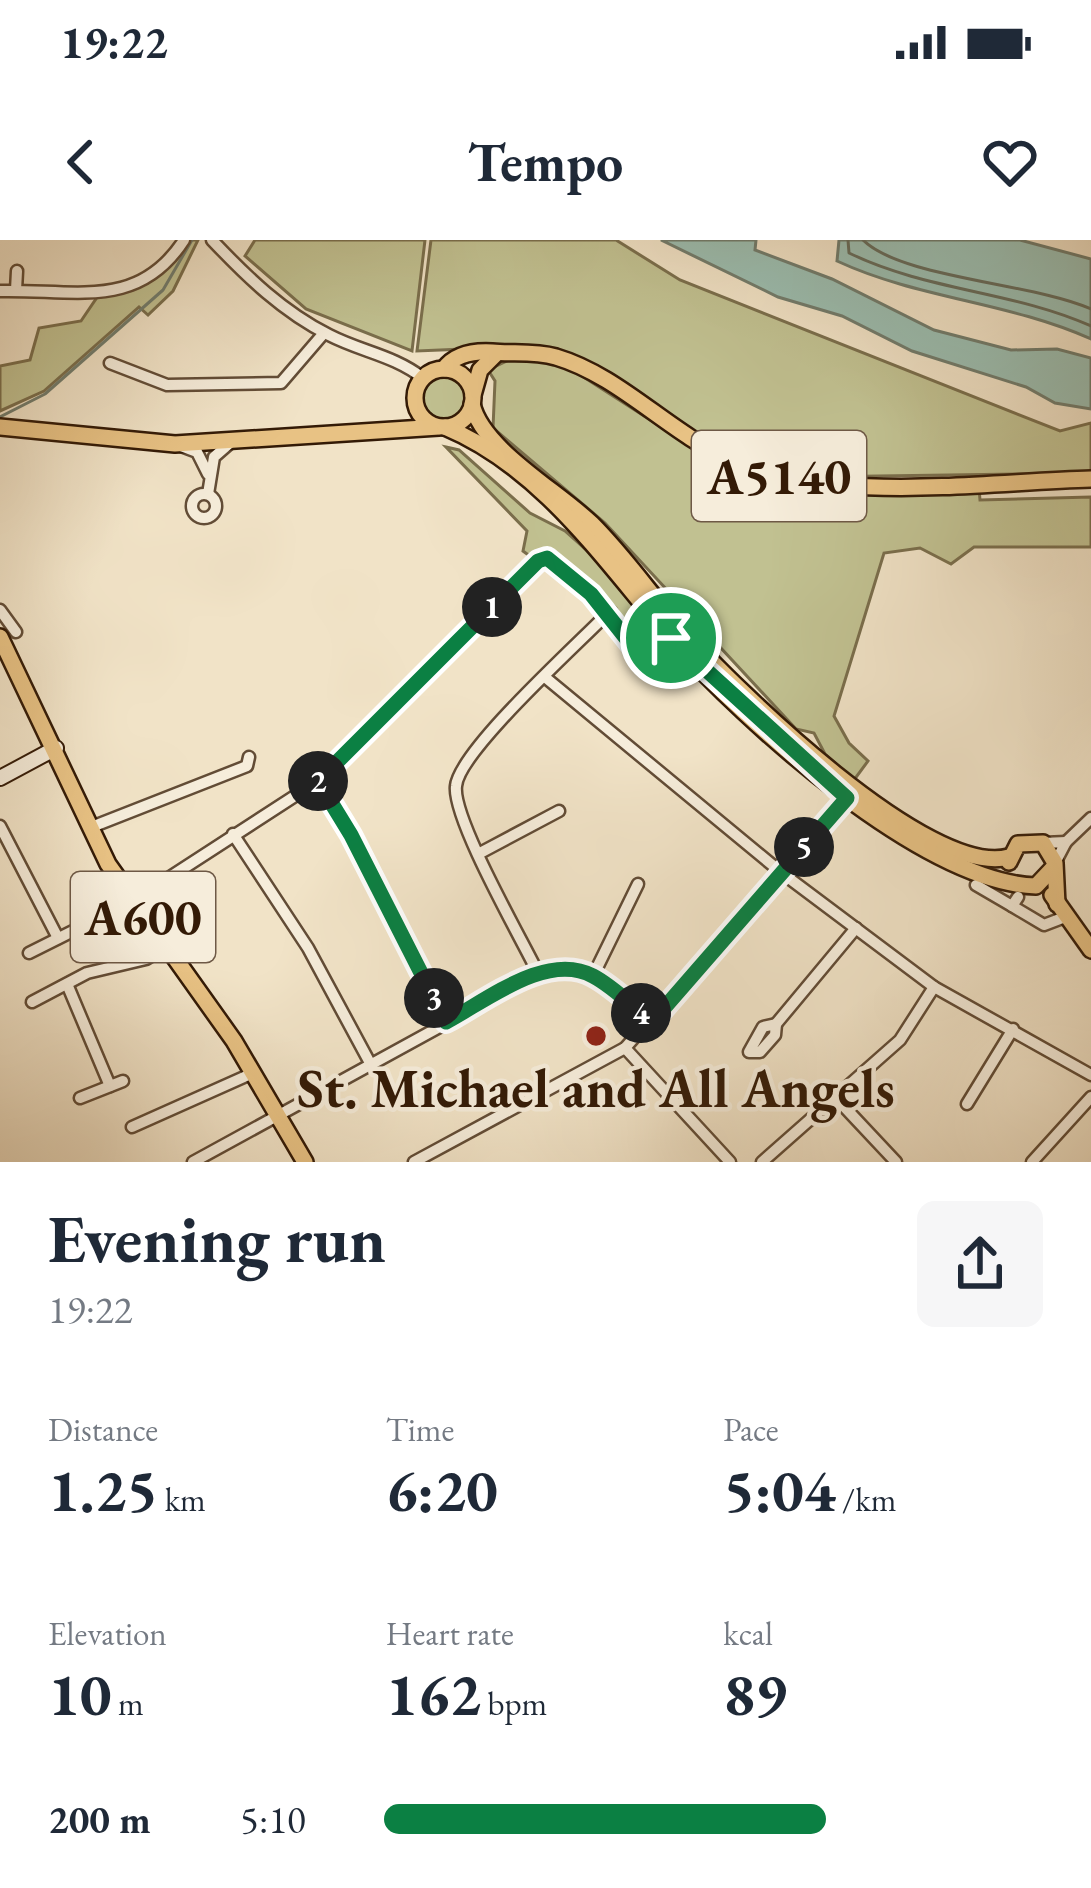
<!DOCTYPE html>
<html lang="en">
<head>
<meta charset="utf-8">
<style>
  :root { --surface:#fff; --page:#f6f6f7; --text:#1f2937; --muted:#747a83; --accent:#0b8043 }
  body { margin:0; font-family:"EB Garamond",serif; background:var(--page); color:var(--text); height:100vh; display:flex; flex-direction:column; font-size:45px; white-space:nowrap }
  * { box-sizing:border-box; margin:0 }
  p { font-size:39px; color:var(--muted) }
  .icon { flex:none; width:66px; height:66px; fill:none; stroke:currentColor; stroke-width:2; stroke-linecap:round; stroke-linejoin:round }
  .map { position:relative; height:922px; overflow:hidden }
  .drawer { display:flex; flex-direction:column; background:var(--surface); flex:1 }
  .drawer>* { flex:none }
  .pin { position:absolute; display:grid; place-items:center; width:102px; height:102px; color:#fff; margin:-51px; border:6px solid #fff; border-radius:50%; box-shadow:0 3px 12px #0007 }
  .km { position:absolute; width:60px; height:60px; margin:-30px; border-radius:50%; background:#222; color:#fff; font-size:33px; line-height:60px; text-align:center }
  .round { display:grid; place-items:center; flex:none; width:126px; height:126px; border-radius:18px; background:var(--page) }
  .headline { display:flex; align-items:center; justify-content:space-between; height:204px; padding:0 48px }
  h1 { font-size:66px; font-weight:700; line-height:90px }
  .metrics { display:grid; grid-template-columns:repeat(3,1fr); gap:18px; height:204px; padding:12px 48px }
  .metrics div { display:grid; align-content:center }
  .metrics b { font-size:60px; font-weight:700 }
  .metrics small { font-size:33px; font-weight:400 }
  .metrics p { font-size:33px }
  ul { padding:0 48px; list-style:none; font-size:39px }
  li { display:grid; grid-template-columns:192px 144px 1fr; align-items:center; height:90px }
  li i { height:30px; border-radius:15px; background:var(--accent) }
  .status { display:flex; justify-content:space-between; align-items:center; height:84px; padding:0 60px; background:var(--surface); direction:ltr }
  .status svg { height:33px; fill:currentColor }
  header { display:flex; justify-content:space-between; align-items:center; height:156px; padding:0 48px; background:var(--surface); font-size:54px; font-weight:700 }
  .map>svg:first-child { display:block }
</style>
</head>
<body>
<div class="status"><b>19:22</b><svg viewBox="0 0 49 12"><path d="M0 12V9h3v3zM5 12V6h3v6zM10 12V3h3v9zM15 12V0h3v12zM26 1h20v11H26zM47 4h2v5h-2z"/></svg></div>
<header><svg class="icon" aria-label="back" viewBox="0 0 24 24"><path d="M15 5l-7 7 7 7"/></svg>Tempo<svg class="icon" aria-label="heart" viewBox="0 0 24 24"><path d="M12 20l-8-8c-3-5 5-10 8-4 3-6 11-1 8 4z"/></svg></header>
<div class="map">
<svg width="1091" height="922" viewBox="0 0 1091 922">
  <rect width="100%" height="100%" fill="#f1e3c7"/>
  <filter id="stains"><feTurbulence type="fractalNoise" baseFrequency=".00167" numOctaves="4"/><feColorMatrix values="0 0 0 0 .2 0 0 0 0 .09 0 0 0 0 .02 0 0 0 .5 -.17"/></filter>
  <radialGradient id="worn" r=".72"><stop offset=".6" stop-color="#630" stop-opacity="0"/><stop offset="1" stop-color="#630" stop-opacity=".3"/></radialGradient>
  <g fill="#c1c191" stroke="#7a6e4c" stroke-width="3">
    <path d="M185,0H198L173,51L148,75L139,67L44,151L0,171V126L30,120L39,88L81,81L98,56C146,50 159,40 185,0Z"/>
    <path d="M255,0H425L412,111L306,69L245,16Z"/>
    <path d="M431,0H616L680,40L1060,191L1091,183V233L809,237L742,220L537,106L417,111Z"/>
    <path d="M509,120H542L571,129L700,212L739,230L979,248L980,260L1091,257V307H974L951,324L920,308L884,313L834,476L849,503L868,521L854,540L825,514L814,493L796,489L605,283L493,188L495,141L488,130Z"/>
    <circle cx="444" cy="158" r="22"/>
    <path d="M446,207L459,210L530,273L565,291L603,325L660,396L657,405L636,404L616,368L557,313L531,317L523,311L527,291Z"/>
  </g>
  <g fill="#9bbeb1" stroke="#717c6d" stroke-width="3">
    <path d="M661,0H756L755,10L832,39L934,90L1011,110L1057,109L1091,118V169L1055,163L1026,147L912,111L842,76L778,57Z"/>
    <path d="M839,0H1020L1091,19V99C1009,62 919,59 837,21Z"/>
  </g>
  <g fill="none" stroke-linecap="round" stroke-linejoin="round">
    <g stroke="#676c5c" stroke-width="3">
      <path d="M848,0L849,13C927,51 1013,51 1091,86"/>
      <path d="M863,0C901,38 1033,43 1091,69"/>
    </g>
    <path stroke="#717c6d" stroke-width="3" d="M0,177L45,154L163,50L192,0"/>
    <defs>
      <g id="street">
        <path d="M212,0C247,37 283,72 329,95C362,112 393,115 423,138"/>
        <path d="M16,50L17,31"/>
        <path d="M0,51C74,49 138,71 184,0"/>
        <path d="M110,123L167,145L281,143L324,93"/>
        <path d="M181,206L197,212L208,234"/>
        <circle cx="204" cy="266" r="12"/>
        <path d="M208,254L214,217L230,203"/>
        <path d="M0,370L16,392"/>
        <path d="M546,438L782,633L934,747L1091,835"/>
        <path d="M318,541L351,595L446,782"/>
        <path d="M0,586L58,698"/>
        <path d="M89,588L247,526L249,517"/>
        <path d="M233,594L308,708L370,823"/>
        <path d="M1066,602L1091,578"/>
        <path d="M1043,603L1066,602L1055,623"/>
        <path d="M480,613L559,571"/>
        <path d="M976,645L1012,666"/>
        <path d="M1018,657L1012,666L1044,685L1065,677"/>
        <path d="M29,713L133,661L318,541L538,321H556L609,372L637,412L651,414L671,398"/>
        <path d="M538,733C521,698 452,578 456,546C459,511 578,404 609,372"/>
        <path d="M593,736L638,644"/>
        <path d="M67,744L110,846"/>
        <path d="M32,762L87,733L146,719L166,707"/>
        <path d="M776,784L856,688"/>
        <path d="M776,784L775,795L760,812H749L763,787Z"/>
        <path d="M625,808L730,922"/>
        <path d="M80,858L123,841"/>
        <path d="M836,858L896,922"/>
        <path d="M967,864L1013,789"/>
        <path d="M132,887L253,833"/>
        <path d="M193,922L538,733C587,721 616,754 652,782"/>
        <path d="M414,922L625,808L847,558"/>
        <path d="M762,922L900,800L934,747"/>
        <path d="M1032,922L1091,857"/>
      </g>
      <path id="secondary" d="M0,538L56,508"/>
      <g id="primary">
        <path d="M444,129C455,114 474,111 492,112C514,114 534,111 556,117C620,136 668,192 729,219C831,265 981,242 1091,239"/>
        <circle cx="444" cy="158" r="29"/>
        <path d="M473,155L480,130L497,113"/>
        <path d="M472,164C482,209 558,251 592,284C625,317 651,355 681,389C735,449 929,639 1009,617"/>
        <path d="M0,187L175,204L439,187"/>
        <path d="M445,187C543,228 604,321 671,398C746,482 923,643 1036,646L1053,628"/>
        <path d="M0,397L108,624L234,801L305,922"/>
        <path d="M1009,622L1018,604L1043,603L1055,623L1057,664"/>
        <path d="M1052,655L1091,710"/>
      </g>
    </defs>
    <use href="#street" stroke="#624c36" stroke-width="15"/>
    <use href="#secondary" stroke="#331a06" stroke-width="18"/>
    <use href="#primary" stroke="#331a06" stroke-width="20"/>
    <use href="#street" stroke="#f6eddb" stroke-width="10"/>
    <use href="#secondary" stroke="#f6eddb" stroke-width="14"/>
    <use href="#primary" stroke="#e8c284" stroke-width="15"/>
  </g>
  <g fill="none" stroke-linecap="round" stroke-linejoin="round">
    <defs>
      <path id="route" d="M547,318L591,354L637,412L651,414L671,398L847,558L652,782C633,767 614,747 593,736C547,711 486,761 446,782L351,595L318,541L538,321Z"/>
    </defs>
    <use href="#route" stroke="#fff" stroke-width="24"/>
    <use href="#route" stroke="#0b8043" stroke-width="15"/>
  </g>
  <circle fill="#8f2418" stroke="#f6eddb" stroke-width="4.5" cx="596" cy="796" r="12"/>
  <g text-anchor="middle" stroke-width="9" stroke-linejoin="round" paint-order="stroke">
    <g fill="#f6eddb" stroke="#6e5946" stroke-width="3">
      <rect x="692" y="191" width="174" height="90" rx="9"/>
      <rect x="71" y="632" width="144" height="90" rx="9"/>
    </g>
    <g font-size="51" font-weight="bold" fill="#331a06">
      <text x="779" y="254">A5140</text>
      <text x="143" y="695">A600</text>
    </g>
    <g font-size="54" font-weight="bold" fill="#331a06" stroke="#f6eddb">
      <text x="596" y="867">St. Michael and All Angels</text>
    </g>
  </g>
  <rect width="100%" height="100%" filter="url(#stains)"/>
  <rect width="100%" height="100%" fill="url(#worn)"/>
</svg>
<div class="pin" style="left:671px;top:398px;background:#1e9e55"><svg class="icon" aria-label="arrive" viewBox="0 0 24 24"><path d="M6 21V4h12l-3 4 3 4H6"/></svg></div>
<b class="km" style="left:492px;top:367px">1</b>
<b class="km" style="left:318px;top:541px">2</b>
<b class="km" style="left:434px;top:758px">3</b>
<b class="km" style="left:641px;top:773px">4</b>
<b class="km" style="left:804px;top:607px">5</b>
</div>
<section class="drawer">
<div class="headline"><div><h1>Evening run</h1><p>19:22</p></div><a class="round"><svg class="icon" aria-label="share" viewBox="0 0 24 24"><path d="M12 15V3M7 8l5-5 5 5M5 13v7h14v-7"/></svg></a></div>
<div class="metrics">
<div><p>Distance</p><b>1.25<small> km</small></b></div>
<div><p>Time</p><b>6:20</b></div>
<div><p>Pace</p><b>5:04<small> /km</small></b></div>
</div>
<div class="metrics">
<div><p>Elevation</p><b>10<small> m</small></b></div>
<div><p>Heart rate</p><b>162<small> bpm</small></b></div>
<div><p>kcal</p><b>89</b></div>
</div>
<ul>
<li><b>200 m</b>5:10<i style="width:67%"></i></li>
</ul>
</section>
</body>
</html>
